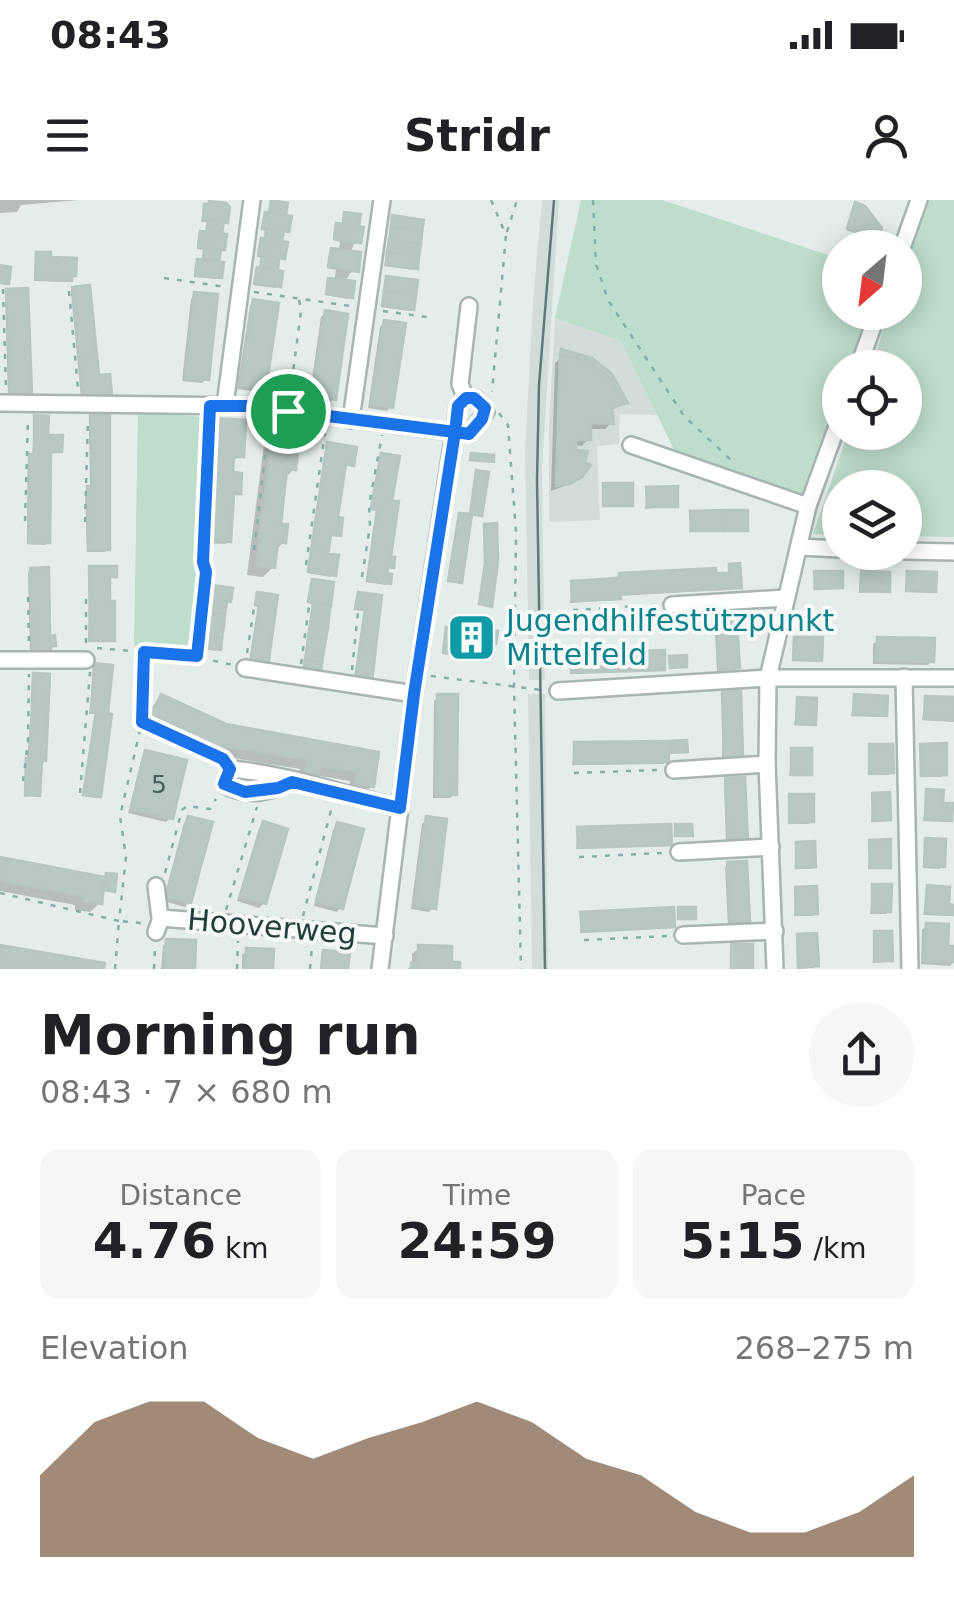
<!DOCTYPE html>
<html lang="en">
<head>
<meta charset="utf-8">
<style>
  :root { --surface:#fff; --page:#f6f6f6; --text:#202124; --muted:#757577; --accent:#7b5a41 }
  body { margin:0; font-family:"DejaVu Sans",sans-serif; background:var(--page); color:var(--text); height:100vh; display:flex; flex-direction:column; font-size:38px; white-space:nowrap }
  * { box-sizing:border-box; margin:0 }
  p { font-size:32px; color:var(--muted) }
  .icon { flex:none; width:55px; height:55px; fill:none; stroke:currentColor; stroke-width:2; stroke-linecap:round; stroke-linejoin:round }
  .map { position:relative; height:769px; overflow:hidden }
  .panel { display:flex; flex-direction:column; background:var(--surface); flex:1 }
  .panel>* { flex:none }
  .needle { width:65px; rotate:208deg }
  .controls { position:absolute; left:822px; top:30px; display:grid; gap:20px }
  .controls a { display:grid; place-items:center; width:100px; height:100px; border-radius:50%; background:var(--surface); box-shadow:0 5px 25px #0003; font-size:50px }
  .pin { position:absolute; display:grid; place-items:center; width:85px; height:85px; color:#fff; margin:-42px; border:5px solid #fff; border-radius:50%; box-shadow:0 2px 10px #0007 }
  .round { display:grid; place-items:center; flex:none; width:105px; height:105px; border-radius:52px; background:var(--page) }
  .headline { display:flex; align-items:center; justify-content:space-between; height:170px; padding:0 40px }
  h1 { font-size:55px; font-weight:600; line-height:75px }
  .figures { display:grid; grid-template-columns:repeat(3,1fr); gap:15px; height:170px; padding:10px 40px }
  .figures div { display:grid; align-content:center; border-radius:20px; background:var(--page); text-align:center }
  .figures b { font-size:50px; font-weight:600 }
  .figures small { font-size:28px; font-weight:400 }
  .figures p { font-size:28px }
  .chart { height:280px; padding:20px 40px }
  .chart p { display:flex; justify-content:space-between }
  .chart svg { width:100%; height:180px; margin-top:10px; fill:var(--accent); opacity:.7 }
  .status { display:flex; justify-content:space-between; align-items:center; height:70px; padding:0 50px; background:var(--surface); direction:ltr }
  .status svg { height:28px; fill:currentColor }
  header { display:flex; justify-content:space-between; align-items:center; height:130px; padding:0 40px; background:var(--surface); font-size:45px; font-weight:600 }
  .map>svg:first-child { display:block }
</style>
</head>
<body>
<div class="status"><b>08:43</b><svg viewBox="0 0 49 12"><path d="M0 12V9h3v3zM5 12V6h3v6zM10 12V3h3v9zM15 12V0h3v12zM26 1h20v11H26zM47 4h2v5h-2z"/></svg></div>
<header><svg class="icon" aria-label="menu" viewBox="0 0 24 24"><path d="M4 6h16M4 12h16M4 18h16"/></svg>Stridr<svg class="icon" aria-label="person" viewBox="0 0 24 24"><circle cx="12" cy="8" r="4"/><path d="M4 21q1-7 8-7t8 7"/></svg></header>
<div class="map">
<svg width="954" height="769" viewBox="0 0 954 769">
  <rect width="100%" height="100%" fill="#e4edeb"/>
  <g fill="#d2ddda">
    <path d="M542,0H559L542,269L545,480H529L525,251L533,101Z"/>
    <path d="M555,118L621,141L657,215L620,214L619,244L597,246L600,320L549,322V226Z"/>
    <path d="M528,494H545L548,769H532Z"/>
  </g>
  <g fill="#beddcd">
    <path d="M581,0H662L840,59V112L878,113L858,167L840,168V218L808,306L680,262L621,141L555,118Z"/>
    <path d="M928,0H954V337L905,336V288H840V335L813,334L848,233L905,232V168L871,167L889,113L905,112V67Z"/>
    <path d="M138,212L206,217L201,388L192,452L137,450L134,443Z"/>
  </g>
  <g fill="#0003">
    <path d="M0,0H79L21,5L17,12L0,13Z"/>
    <path d="M272,3L284,14L281,17L287,31L281,33L283,58L277,60L276,88L253,85L263,58L257,57L259,44L265,42L267,31L261,30L263,17L269,15Z"/>
    <path d="M205,6L223,49L218,51L217,79L194,77L195,64L204,62L205,50L197,49L198,36L207,34L208,22H201Z"/>
    <path d="M853,7L876,37L874,40L846,30Z"/>
    <path d="M345,14L357,25L354,28L359,41L354,44L350,53L356,71L350,73L345,83L350,96L348,99L325,95L327,84L334,81L336,70L327,68L329,54L339,52L340,42L333,40L334,28L343,26Z"/>
    <path d="M393,18L415,68L413,70L384,66Z"/>
    <path d="M37,54L48,59L74,75L67,82L34,81Z"/>
    <path d="M387,78L411,108L409,111L381,107Z"/>
    <path d="M73,89L96,178L109,193L107,196L81,198L71,92Z"/>
    <path d="M7,91L30,193L27,196H8L5,94Z"/>
    <path d="M195,94L206,179L202,183L182,181L191,99Z"/>
    <path d="M254,102L264,188L259,192L237,189L250,106Z"/>
    <path d="M326,113L333,198L329,203L309,200L321,117Z"/>
    <path d="M385,122L391,206L387,211L368,208L380,127Z"/>
    <path d="M561,157L621,204L610,212L611,223L605,229H589L588,239L582,246L573,245L572,283L551,291L555,163Z"/>
    <path d="M91,217L108,349L105,352H87L85,291L90,288L89,220Z"/>
    <path d="M35,218L46,237L60,251L49,253L45,345L27,344L28,259L32,256Z"/>
    <path d="M216,220L241,256L231,258L230,275L238,293L231,296L226,344L206,343Z"/>
    <path d="M274,234L294,269L283,280L278,326L284,342L275,351L273,367L263,377L247,375L264,244Z"/>
    <path d="M328,245L352,265L343,266L335,319L338,335L328,336L325,356L334,374L331,377L307,373Z"/>
    <path d="M382,256L390,303L388,359L391,366L385,368L388,383L386,385L366,382L376,311L370,310Z"/>
    <path d="M604,286L631,305L602,307Z"/>
    <path d="M647,290L676,306L645,309Z"/>
    <path d="M691,313H746V330L689,332Z"/>
    <path d="M730,366L739,387L737,389L618,396L616,400L570,403L572,383L620,376L728,375Z"/>
    <path d="M90,368L114,376L108,378L113,440L110,442H88Z"/>
    <path d="M31,370L48,438L53,445L46,454H30L28,373Z"/>
    <path d="M815,373L840,387L813,390Z"/>
    <path d="M908,373L933,391L905,392Z"/>
    <path d="M862,374L887,391L859,393Z"/>
    <path d="M313,382L331,385L318,473H302L312,404L307,403Z"/>
    <path d="M214,387L228,401L216,451L203,449Z"/>
    <path d="M258,394L276,397L249,465L258,407L254,406Z"/>
    <path d="M359,394L379,397L370,481L354,482L364,411L354,410Z"/>
    <path d="M716,410L738,467L735,470L717,471L714,413Z"/>
    <path d="M447,430L487,435L494,443L484,445L480,459L442,454Z"/>
    <path d="M795,439L820,460L792,461Z"/>
    <path d="M878,440L932,461L928,465L873,464V444Z"/>
    <path d="M572,455L663,468L570,474Z"/>
    <path d="M95,466L99,596L96,598L82,596L95,514H89Z"/>
    <path d="M34,476L44,560L38,595L24,597Z"/>
    <path d="M723,494L740,555L738,557L722,558Z"/>
    <path d="M855,496L885,515L851,516Z"/>
    <path d="M161,497L225,526L377,554L372,586L362,595L348,592L350,581L314,575L307,582L298,580L300,569L214,555L210,558L142,528L152,507Z"/>
    <path d="M438,497L455,594L450,598H433L434,501Z"/>
    <path d="M926,498L954,500V522L922,520Z"/>
    <path d="M798,499L814,524L811,526L794,525Z"/>
    <path d="M671,543L685,552H666L664,564L572,565L575,545L666,548Z"/>
    <path d="M870,546L891,572L889,575H868Z"/>
    <path d="M922,546L944,574L942,577H920Z"/>
    <path d="M792,550L810,574L807,576H789Z"/>
    <path d="M146,553L170,618L166,622L128,613L142,557Z"/>
    <path d="M726,580L746,640L726,643L724,583Z"/>
    <path d="M927,592L941,605L949,620L947,622L923,621Z"/>
    <path d="M873,595L888,619L886,621L871,622Z"/>
    <path d="M790,597L812,621L809,624H788Z"/>
    <path d="M188,618L189,702L185,707L163,701L184,623Z"/>
    <path d="M427,619L433,707L429,712L411,709L422,624Z"/>
    <path d="M264,624V703L259,708L237,701L259,628Z"/>
    <path d="M338,625L341,707L337,712L314,706L333,630Z"/>
    <path d="M578,629L670,644L576,649Z"/>
    <path d="M926,641L942,666L940,669L923,668Z"/>
    <path d="M870,642L889,666L886,669H868Z"/>
    <path d="M797,644L814,666L811,669H795Z"/>
    <path d="M0,660L106,680L112,691L101,690L100,703L90,712L75,710V705L0,691Z"/>
    <path d="M728,665L747,722L745,725L728,726L725,667Z"/>
    <path d="M873,686L889,711L886,714H870Z"/>
    <path d="M928,688L946,706L951,714L948,716L923,715Z"/>
    <path d="M796,689L816,713L813,716H794Z"/>
    <path d="M582,714L673,726L580,733Z"/>
    <path d="M927,725L945,748L954,749V762L950,766L921,764L922,730Z"/>
    <path d="M875,734L890,760L888,762L873,763Z"/>
    <path d="M798,737L816,765L814,768L797,769Z"/>
    <path d="M167,741L192,769H161L163,746Z"/>
    <path d="M0,748L102,765V769H0Z"/>
    <path d="M419,748L449,765L458,769H408L412,765V754Z"/>
    <path d="M247,750L271,769H242V755Z"/>
  </g>
  <g fill="#b9c8c4" stroke="#b7c6c3" stroke-width="2.5">
    <path d="M271,0L288,3L286,15L269,12Z"/>
    <path d="M209,1L226,3L230,7L228,23L203,20L204,4H209Z"/>
    <path d="M855,2L865,6L882,28L879,39L847,28Z"/>
    <path d="M265,12L292,16L289,32L262,28Z"/>
    <path d="M344,12L361,14L359,26L343,24Z"/>
    <path d="M392,15L424,20L422,32L391,27Z"/>
    <path d="M208,20L224,22L222,34L206,32Z"/>
    <path d="M336,23L364,27L361,43L334,39Z"/>
    <path d="M391,27L422,32L421,44L389,40Z"/>
    <path d="M266,28L284,31L282,42L265,39Z"/>
    <path d="M200,31L227,34L225,50L198,47Z"/>
    <path d="M261,38L288,42L285,59L258,55Z"/>
    <path d="M389,40L421,44L419,57L387,52Z"/>
    <path d="M204,48L221,50L219,61L203,59Z"/>
    <path d="M331,48L361,52L359,72L328,66Z"/>
    <path d="M36,52H51V57L77,58L76,76H72V81L35,79Z"/>
    <path d="M387,52L419,57L418,69L386,65Z"/>
    <path d="M262,56L279,58L278,70L260,68Z"/>
    <path d="M197,59L224,62L222,78L195,75Z"/>
    <path d="M0,65L11,67L9,84L0,83Z"/>
    <path d="M257,67L283,71L281,87L254,83Z"/>
    <path d="M386,76L418,80L416,96L384,91Z"/>
    <path d="M328,78L355,81L353,98L326,94Z"/>
    <path d="M90,85L99,175L110,174L112,194L83,197L72,87Z"/>
    <path d="M28,88L32,194L10,195L6,89Z"/>
    <path d="M384,91L416,96L414,110L382,105Z"/>
    <path d="M194,92L218,94L209,180L185,178Z"/>
    <path d="M253,99L279,103L266,189L240,185Z"/>
    <path d="M325,110L348,114L336,200L312,196Z"/>
    <path d="M384,120L406,123L393,208L371,204Z"/>
    <path d="M561,149L592,158L612,174L628,203L624,204L609,177L590,162L560,154Z"/>
    <path d="M560,154L590,162L609,177L624,204L612,208L614,224L591,223V240H576V250L588,251L585,262L591,265L582,277L570,284L556,286Z"/>
    <path d="M110,214V350H88L87,286H92L90,215Z"/>
    <path d="M34,215L49,216L48,235H63L62,252H51L50,343H28L29,254H34Z"/>
    <path d="M215,218L246,220L244,257H234L233,272L242,273L241,294H234L231,342L207,341Z"/>
    <path d="M273,231L300,234L296,270L287,269L281,324H288L286,343L278,342L275,368L256,366Z"/>
    <path d="M327,242L357,247L354,266L346,264L338,317L343,318L341,336L331,335L328,354L339,355L336,376L308,371Z"/>
    <path d="M381,253L400,256L392,301H399L391,357H395L394,368L388,367L387,373L392,374L391,384L367,380L377,310L371,308Z"/>
    <path d="M471,253L494,255V262L470,260Z"/>
    <path d="M476,270L489,272L482,316L470,314Z"/>
    <rect x="603" y="283" width="30" height="23"/>
    <path d="M678,286V307H647L646,287Z"/>
    <path d="M724,310H748V331H725Z"/>
    <path d="M724,310V331H691L690,311Z"/>
    <path d="M459,313L472,314L462,383L448,381Z"/>
    <path d="M497,323L498,362L492,407L479,404L485,363L484,324Z"/>
    <path d="M740,363L742,388L620,394L621,399L572,401L571,381L619,378V373L716,368V373H729V364Z"/>
    <path d="M89,366H117V377H110V401H115V441H90Z"/>
    <path d="M49,367L50,436L55,435L56,446H51V452L32,453L30,368Z"/>
    <path d="M814,371H843V388L815,389Z"/>
    <path d="M861,371L890,372V392L860,391Z"/>
    <path d="M907,371L937,372L936,392L906,391Z"/>
    <path d="M312,379L334,382L331,405L308,401Z"/>
    <path d="M213,385L233,388L231,402L211,400Z"/>
    <path d="M257,392L278,395L268,466L250,463L259,405L255,404Z"/>
    <path d="M358,392L382,395L372,482L355,480L365,409L355,408Z"/>
    <path d="M211,400L227,402L225,414L209,412Z"/>
    <path d="M313,402L331,405L329,416L312,413Z"/>
    <path d="M736,407L740,468L719,469L715,408Z"/>
    <path d="M209,412L225,414L224,426L208,423Z"/>
    <path d="M312,413L329,416L328,428L310,425Z"/>
    <path d="M208,423L224,426L222,438L206,436Z"/>
    <path d="M310,425L328,428L326,439L308,437Z"/>
    <path d="M446,427L488,433L489,429L498,431L496,444L487,443L485,458L443,452Z"/>
    <path d="M206,436L222,438L221,450L205,447Z"/>
    <path d="M308,437L326,439L324,451L307,448Z"/>
    <path d="M794,437H823L822,461L793,460Z"/>
    <path d="M877,437L935,438L934,462L876,461Z"/>
    <path d="M307,448L324,451L322,462L305,460Z"/>
    <path d="M665,450V470L571,473V453Z"/>
    <path d="M687,455V467L670,468L669,456Z"/>
    <path d="M305,460L322,462L321,474L303,471Z"/>
    <path d="M94,463L113,465L108,513L112,514L101,597L83,595L96,512H91Z"/>
    <path d="M33,473L50,474L46,561L42,560L40,596L25,595L26,558H30Z"/>
    <path d="M741,491L743,556H724L722,492Z"/>
    <path d="M161,494L226,524L379,552L374,587L356,583L358,572L321,566L319,574L306,571L308,560L223,546L222,550L149,519Z"/>
    <path d="M437,494H458L457,595L436,594Z"/>
    <path d="M854,494L888,496L887,516L853,515Z"/>
    <path d="M925,496L954,497V520L924,519Z"/>
    <path d="M797,497L817,498L816,525L796,524Z"/>
    <path d="M687,540L688,552L670,553V541Z"/>
    <path d="M668,541L669,562L574,564V542Z"/>
    <path d="M947,543V575L921,576L920,544Z"/>
    <path d="M869,544H893L894,573L869,574Z"/>
    <rect x="791" y="548" width="21" height="27"/>
    <path d="M145,550L187,560L173,619L131,609Z"/>
    <path d="M745,577L748,641L728,642L725,578Z"/>
    <path d="M926,589L944,590L943,603H953L952,621L925,619Z"/>
    <path d="M890,592L891,620L873,621L872,593Z"/>
    <path d="M789,594H814V622L789,623Z"/>
    <path d="M188,616L213,622L191,703L166,697Z"/>
    <path d="M426,616L447,619L436,709L414,706Z"/>
    <path d="M263,621L288,629L266,704L240,697Z"/>
    <path d="M337,622L364,629L343,709L316,701Z"/>
    <path d="M671,624L672,645L578,648L577,627Z"/>
    <path d="M675,624H692L693,636H675Z"/>
    <path d="M925,638L946,639L945,667L924,666Z"/>
    <path d="M891,639V668H870L869,640Z"/>
    <path d="M815,641L816,667L796,668V642Z"/>
    <path d="M0,657L105,677L102,704L83,701L84,696L0,681Z"/>
    <path d="M747,661L750,723L730,724L727,662Z"/>
    <path d="M106,673L117,674L115,692L104,690Z"/>
    <path d="M872,684H892L891,712H872Z"/>
    <path d="M927,685L950,687L949,704L954,705L953,715L925,713Z"/>
    <path d="M817,686L818,714L796,715L795,687Z"/>
    <path d="M674,707L675,727L582,732L580,712Z"/>
    <rect x="678" y="707" width="18" height="12"/>
    <path d="M926,723L949,724L948,746H954V762L924,761Z"/>
    <path d="M874,731H892L893,761H874Z"/>
    <path d="M817,733L819,766L798,767L797,734Z"/>
    <path d="M166,739L196,740L195,769H165Z"/>
    <rect x="731" y="744" width="22" height="25"/>
    <path d="M0,745L105,763L104,769L0,768Z"/>
    <path d="M418,745L452,746V762H460V769H411V763H418Z"/>
    <path d="M246,748L274,749L273,769H245Z"/>
    <path d="M323,750L350,752L348,769H321Z"/>
  </g>
  <g fill="none" stroke-linecap="round" stroke-linejoin="round">
    <defs>
      <g id="minor">
        <path d="M902,48L919,0"/>
        <path d="M858,168L878,112"/>
        <path d="M466,199L460,184L469,106"/>
        <path d="M0,203L249,206L469,234L486,212"/>
        <path d="M225,205L252,0"/>
        <path d="M351,220L382,0"/>
        <path d="M631,245L808,306"/>
        <path d="M799,347L840,349"/>
        <path d="M905,351L954,352"/>
        <path d="M672,405L785,398"/>
        <path d="M0,460H86"/>
        <path d="M245,468L414,494"/>
        <path d="M904,477L910,769"/>
        <path d="M558,491L768,478H954"/>
        <path d="M674,570L767,564"/>
        <path d="M292,582C271,592 245,598 224,584L230,569C285,573 346,595 400,608"/>
        <path d="M679,652L771,647"/>
        <path d="M156,686L160,718"/>
        <path d="M156,732L161,718L385,736"/>
        <path d="M683,735L775,731"/>
        <path d="M380,769L414,494L458,206L466,199L475,198L485,208L482,219"/>
        <path d="M775,769L767,564L768,478L808,306L840,218"/>
      </g>
    </defs>
    <use href="#minor" stroke="#a7b5b3" stroke-width="20"/>
    <g stroke="#86afaa" stroke-width="2.5" stroke-dasharray="5 8" stroke-linecap="butt">
      <path d="M491,0L506,35L492,192"/>
      <path d="M593,0L596,64L608,100L684,216L731,260L733,265"/>
      <path d="M507,32L517,0"/>
      <path d="M164,78L226,87"/>
      <path d="M3,89L6,188"/>
      <path d="M69,91L78,189"/>
      <path d="M254,92L350,106"/>
      <path d="M383,111L427,117"/>
      <path d="M290,195L301,111L299,99"/>
      <path d="M499,213L508,225L516,332L514,487L521,769"/>
      <path d="M25,321L28,220"/>
      <path d="M85,322L88,221"/>
      <path d="M254,350L269,223"/>
      <path d="M306,365L325,233"/>
      <path d="M362,377L370,326L369,305L382,235"/>
      <path d="M28,397L29,446"/>
      <path d="M86,399V443"/>
      <path d="M573,410L655,405"/>
      <path d="M97,448L197,457L233,465"/>
      <path d="M247,453L254,408"/>
      <path d="M144,455L142,522L219,557"/>
      <path d="M197,457L207,372L203,362L209,222"/>
      <path d="M301,464L309,406"/>
      <path d="M352,470L358,412"/>
      <path d="M431,476L542,490"/>
      <path d="M574,573L657,570"/>
      <path d="M23,581L28,542L29,474"/>
      <path d="M80,593L90,472"/>
      <path d="M579,657L662,653"/>
      <path d="M165,673L182,610L187,606L210,609L216,599"/>
      <path d="M0,693L119,721L126,657L120,616L142,522"/>
      <path d="M226,710L257,607"/>
      <path d="M303,716L333,603"/>
      <path d="M584,740L667,736"/>
      <path d="M115,769L119,721L141,723"/>
      <path d="M154,769L155,748"/>
      <path d="M237,769L238,741"/>
      <path d="M310,769L312,746"/>
    </g>
    <use href="#minor" stroke="#fff" stroke-width="15"/>
    <path stroke="#5f7977" stroke-width="2.5" d="M545,769L537,280L539,185L554,0"/>
  </g>
  <g fill="none" stroke-linecap="round" stroke-linejoin="round">
    <defs>
      <path id="route" d="M288,211L249,206H210L203,362L206,372L197,456L144,452L142,522L223,559L230,569L224,584L245,592L278,588L292,582L400,608L414,494L455,232L469,234L482,219L485,208L474,198H466L458,206L455,232L288,211"/>
    </defs>
    <use href="#route" stroke="#fff" stroke-width="20"/>
    <use href="#route" stroke="#1a73e8" stroke-width="12"/>
  </g>
  <defs>
    <symbol id="building-square" viewBox="-11 -11 22 22"><rect x="-9" y="-9" width="18" height="18" rx="4" fill="#0f9aa8" stroke="#f5f9f8"/><path d="M-4-6H4V6H1V3H-1V6H-4ZM-2.5-4.3h1.7v1.8h-1.7ZM.8-4.3h1.7v1.8H.8ZM-2.5-1h1.7V.8h-1.7ZM.8-1h1.7V.8H.8Z" fill="#fff"/></symbol>
  </defs>
  <g fill-rule="evenodd">
    <use href="#building-square" x="444" y="410" width="55" height="55"/>
  </g>
  <g text-anchor="middle" stroke-width="8" stroke-linejoin="round" paint-order="stroke">
    <g font-size="25" fill="#49605e">
      <text x="159" y="593">5</text>
    </g>
    <g font-size="30" fill="#0d838f" stroke="#f5f9f8" text-anchor="start">
      <text x="506" y="431">Jugendhilfestützpunkt<tspan x="506" dy="34">Mittelfeld</tspan></text>
    </g>
    <g font-size="30" fill="#243e3c" stroke="#f5f9f8">
      <text transform="translate(272 727) rotate(5)" y="10">Hooverweg</text>
    </g>
  </g>
</svg>
<div class="controls">
<a><svg class="needle" viewBox="-14 -14 28 28"><path d="M0-13l5 13h-10z" fill="#e53935"/><path d="M0 13l5-13h-10z" fill="#757577"/></svg></a>
<a><svg class="icon" aria-label="locate" viewBox="0 0 24 24"><circle cx="12" cy="12" r="6"/><path d="M12 2v4M12 18v4M2 12h4M18 12h4"/></svg></a>
<a><svg class="icon" aria-label="layers" viewBox="0 0 24 24"><path d="M12 4l9 5-9 5-9-5zM3 14l9 5 9-5"/></svg></a>
</div>
<div class="pin" style="left:288px;top:211px;background:#1e9e55"><svg class="icon" aria-label="arrive" viewBox="0 0 24 24"><path d="M6 21V4h12l-3 4 3 4H6"/></svg></div>
</div>
<section class="panel">
<div class="headline"><div><h1>Morning run</h1><p>08:43 · 7 × 680 m</p></div><a class="round"><svg class="icon" aria-label="share" viewBox="0 0 24 24"><path d="M12 15V3M7 8l5-5 5 5M5 13v7h14v-7"/></svg></a></div>
<div class="figures">
<div><p>Distance</p><b>4.76<small> km</small></b></div>
<div><p>Time</p><b>24:59</b></div>
<div><p>Pace</p><b>5:15<small> /km</small></b></div>
</div>
<div class="chart"><p><span>Elevation</span>268–275 m</p>
<svg viewBox="0 0 160 44" preserveAspectRatio="none"><path d="M0 44V24L10 11L20 6L30 6L40 15L50 20L60 15L70 11L80 6L90 11L100 20L110 24L120 33L130 38L140 38L150 33L160 24V44z"/></svg>
</div>
</section>
</body>
</html>
